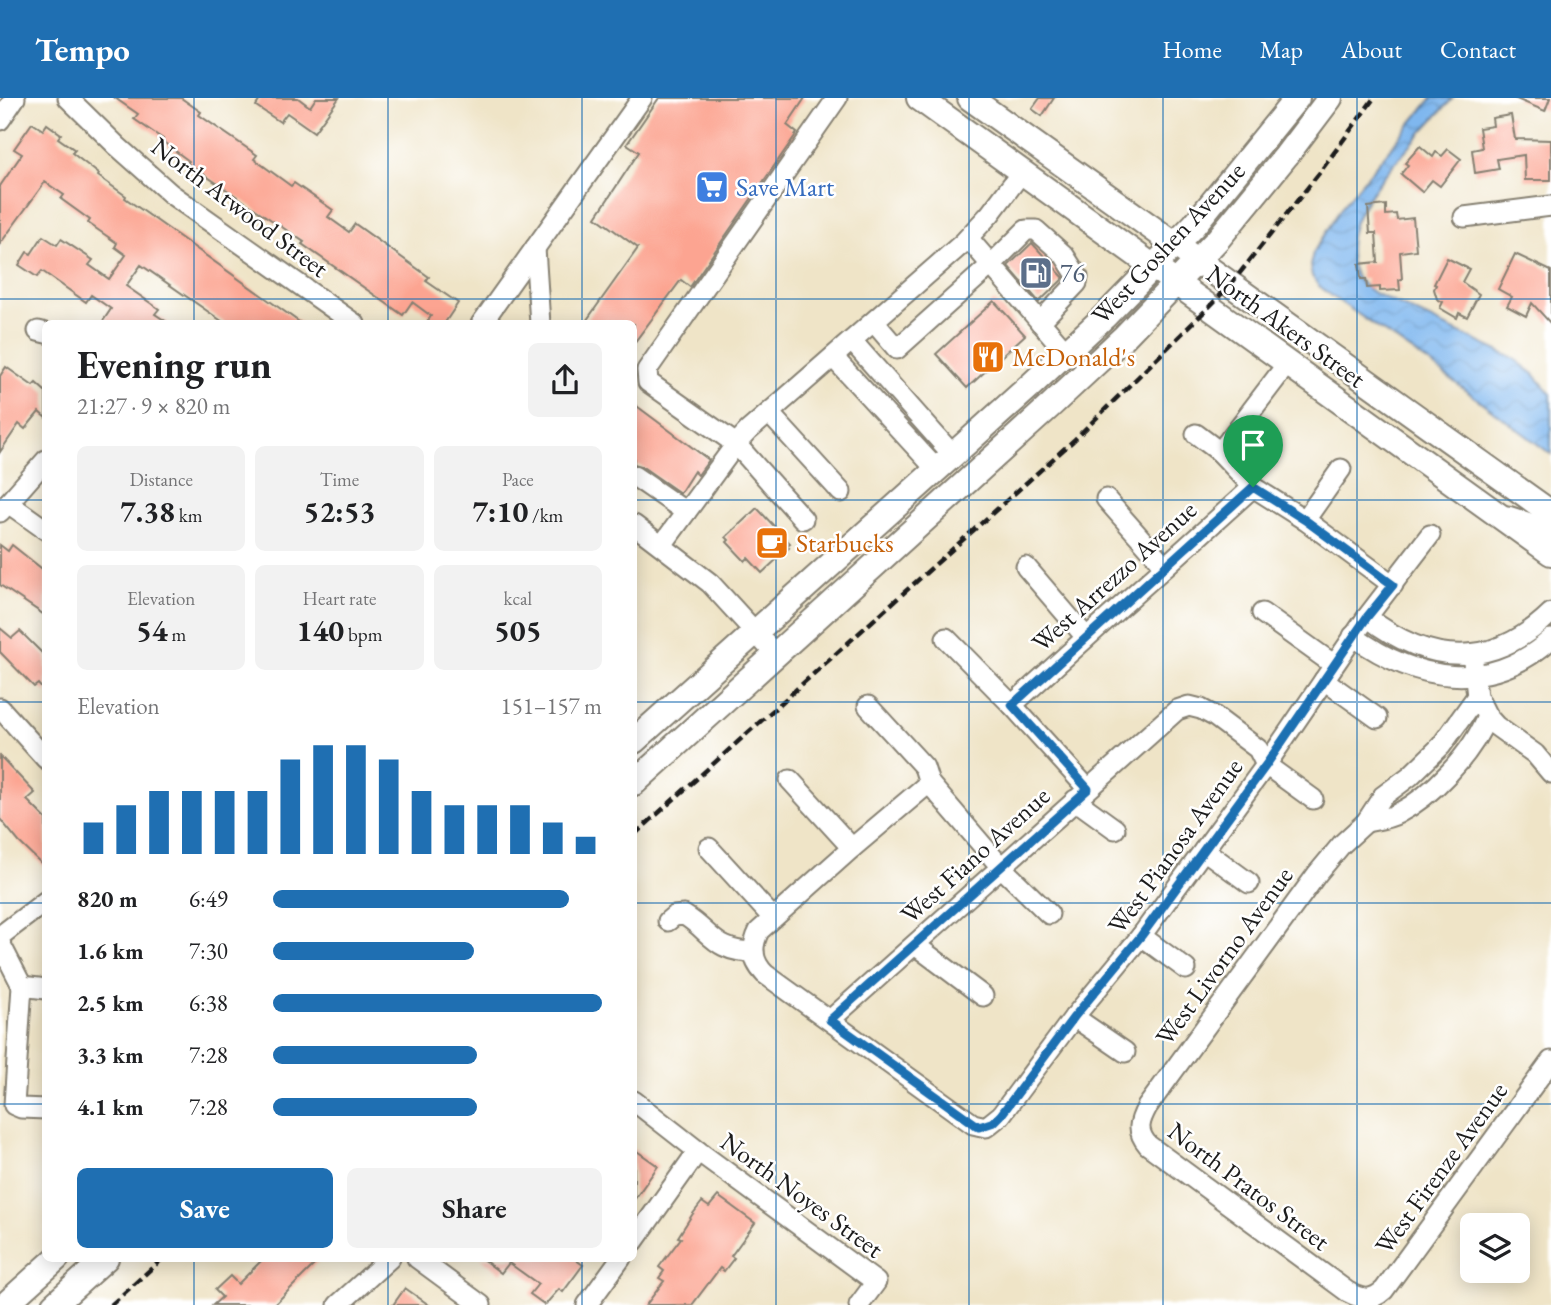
<!DOCTYPE html>
<html lang="en">
<head>
<meta charset="utf-8">
<style>
  :root { --surface:#fff; --page:#f2f2f2; --text:#202124; --muted:#757577; --accent:#1f6fb2 }
  body { margin:0; font-family:"EB Garamond",serif; background:var(--page); color:var(--text); height:100vh; display:flex; flex-direction:column; font-size:26px; white-space:nowrap }
  * { box-sizing:border-box; margin:0 }
  p { font-size:23px; color:var(--muted) }
  .icon { flex:none; width:38px; height:38px; fill:none; stroke:currentColor; stroke-width:2; stroke-linecap:round; stroke-linejoin:round }
  .map { position:relative; flex:1; overflow:hidden }
  .details { position:absolute; left:42px; top:222px; width:595px; height:942px; display:flex; flex-direction:column; background:var(--surface); border-radius:10px; box-shadow:0 4px 18px #0003 }
  .details>* { flex:none }
  .fabs { position:absolute; left:1460px; top:1115px; display:grid; gap:14px }
  .fabs a { display:grid; place-items:center; width:70px; height:70px; border-radius:10px; background:var(--surface); box-shadow:0 4px 18px #0003; font-size:35px }
  .pin { position:absolute; display:grid; place-items:center; width:60px; height:60px; color:#fff; margin:-72px -30px; border-radius:50% 50% 50% 0; rotate:-45deg; box-shadow:0 0 7px #0007 }
  .pin .icon { rotate:45deg }
  .round { display:grid; place-items:center; flex:none; width:74px; height:74px; border-radius:10px; background:var(--page) }
  .headline { display:flex; align-items:center; justify-content:space-between; height:119px; padding:0 35px }
  h1 { font-size:38px; font-weight:700; line-height:52px }
  .figures { display:grid; grid-template-columns:repeat(3,1fr); gap:10px; height:119px; padding:7px 35px }
  .figures div { display:grid; align-content:center; border-radius:10px; background:var(--page); text-align:center }
  .figures b { font-size:30px; font-weight:700 }
  .figures small { font-size:19px; font-weight:400 }
  .figures p { font-size:19px }
  .chart { height:196px; padding:14px 35px }
  .chart p { display:flex; justify-content:space-between }
  .chart svg { width:100%; height:126px; margin-top:7px; stroke:var(--accent); stroke-width:6 }
  .button { display:flex; gap:14px; margin-top:auto; padding:14px 35px }
  .button a { flex:1; height:80px; border-radius:10px; background:var(--accent); color:#fff; font-size:28px; font-weight:700; line-height:80px; text-align:center }
  .button a+a { background:var(--page); color:var(--text) }
  ul { padding:0 35px; list-style:none; font-size:23px }
  li { display:grid; grid-template-columns:112px 84px 1fr; align-items:center; height:52px }
  li i { height:18px; border-radius:9px; background:var(--accent) }
  header { display:flex; align-items:center; gap:42px; box-sizing:border-box; height:98px; padding:0 35px; background:var(--accent); color:#fff }
  header strong { font-size:33px }
  nav { display:flex; gap:38px; margin-inline-start:auto; font-size:24px }
  .map>svg:first-child { display:block }
</style>
</head>
<body>
<header>
<strong>Tempo</strong>
<nav><a>Home</a><a>Map</a><a>About</a><a>Contact</a></nav>
</header>
<div class="map">
<svg width="1551" height="1207" viewBox="0 0 1551 1207">
  <defs>
    <pattern id="water-waves" width="16" height="10" patternUnits="userSpaceOnUse" patternTransform="scale(1.75)"><rect width="16" height="10" fill="#7fb7ef"/><path d="M0 5q4-4 8 0t8 0" fill="none" stroke="#6d9dcc"/></pattern>
  </defs>
  <rect width="100%" height="100%" fill="#fff"/>
  <filter id="ink" filterUnits="userSpaceOnUse"><feTurbulence type="fractalNoise" baseFrequency=".0143" numOctaves="2"/><feDisplacementMap in="SourceGraphic" scale="14" xChannelSelector="R" yChannelSelector="G"/><feConvolveMatrix kernelMatrix="1 2 1 2 8 2 1 2 1" color-interpolation-filters="sRGB"/></filter>
  <filter id="wash" filterUnits="userSpaceOnUse"><feTurbulence type="fractalNoise" baseFrequency=".00686" numOctaves="4" result="noise"/><feDisplacementMap in="SourceGraphic" scale="28" xChannelSelector="R" yChannelSelector="G"/><feGaussianBlur stdDeviation="1.57" result="paint"/><feColorMatrix in="noise" values="0 0 0 0 0 0 0 0 0 0 0 0 0 0 0 0 0 1.4 0 .05"/><feComposite in="paint" operator="in"/></filter>
  <g filter="url(#wash)">
    <rect width="100%" height="100%" fill="#efe4c7"/>
    <path fill="url(#water-waves)" stroke="#4e6a86" stroke-width="2" d="M1432,0H1453C1425,32 1370,86 1355,124C1350,137 1348,158 1353,172C1356,182 1366,189 1374,195L1513,260L1534,276L1551,296V356L1429,265L1333,199L1318,187L1312,178L1310,168L1313,155L1343,107Z"/>
    <g id="blocks">
      <g fill="#fca491">
        <path d="M115,0H181L201,14L199,17L257,57L254,61L291,88L294,85L333,112L328,119L349,134L355,126L429,179L426,183L458,205L444,226H426L431,218L412,204L403,217L302,146L304,144L187,65L189,63L162,43L163,41L134,21L138,16Z"/>
        <path d="M261,0H298L310,9L316,0H339L314,34L287,15L280,24L256,8Z"/>
        <path d="M659,0H805L787,27L797,35L690,189L681,182L634,245V226H584L638,150L596,119L639,54L627,46Z"/>
        <path d="M1040,0H1054L1042,18L1032,11Z"/>
        <path d="M1514,0H1550L1545,13Z"/>
        <path d="M1511,17L1515,41L1551,42V82H1525L1524,57L1497,61L1499,71L1475,75L1472,52L1482,50L1479,30L1493,28L1492,20Z"/>
        <path d="M32,25L43,32L47,26L61,36L58,40L75,52L72,55L99,76L98,78L126,98L125,100L302,226H226L141,167L126,188L159,211L155,216L170,226H101L111,211L91,197L86,204L42,173L37,179L19,167L27,154L31,156L43,138L57,147L61,141L93,162L89,167L109,181L126,157L115,149L117,145L88,125L90,122L61,101L64,97L45,84L0,146V88L22,56L14,51Z"/>
        <path d="M1420,48L1433,59L1436,54L1442,58L1448,51L1461,61L1440,88L1432,82L1422,94L1401,76L1408,67L1405,65Z"/>
        <path d="M1386,107V117L1396,116L1397,122L1413,120L1416,152L1400,154L1402,181L1399,182L1400,192L1380,193V189L1367,190L1366,181H1361L1359,166L1378,164L1376,135H1370L1368,109Z"/>
        <path d="M1032,145L1064,180L1039,204L1008,168Z"/>
        <path d="M1515,156L1551,173V226L1532,205L1526,218L1507,208L1512,199L1498,191Z"/>
        <path d="M1447,160L1469,171L1462,184L1479,196L1467,219L1459,215L1457,220L1440,210L1443,204L1437,201L1434,191L1436,187L1434,186Z"/>
        <path d="M994,203L1025,237L967,290L936,256Z"/>
        <path d="M6,269L33,288L36,285L46,294V320L39,314L25,331L19,326L0,354V278Z"/>
        <path d="M634,306L709,362L698,377L694,373L680,395L641,368L634,366Z"/>
        <path d="M757,410L790,445L786,448L789,450L762,475L748,460L745,463L727,444L729,442L726,439Z"/>
        <path d="M0,447L8,453L12,447L46,474V518L0,487Z"/>
        <path d="M0,530L12,540L20,533L46,559V595L38,586L34,589L0,554Z"/>
        <path d="M0,658L35,695L27,702L46,721V770L19,744L0,721Z"/>
        <path d="M634,1051L658,1068L634,1102Z"/>
        <path d="M718,1098L755,1125L731,1158L734,1160L724,1173L720,1170L692,1207H646L664,1183L659,1180L664,1173L659,1169L681,1140L678,1139L692,1117L702,1104L709,1109Z"/>
        <path d="M264,1160H321L274,1207H213L222,1199L215,1192L230,1178L238,1186Z"/>
        <path d="M481,1160H573L583,1167L563,1194L559,1191L545,1207L530,1196L538,1186L509,1165L501,1175Z"/>
        <path d="M405,1190L429,1207H393Z"/>
      </g>
    </g>
  </g>
  <g filter="url(#ink)">
    <use href="#blocks" fill-opacity="0" stroke="#868072" stroke-width="2"/>
    <g fill="none" stroke-linecap="round" stroke-linejoin="round">
      <defs>
        <g id="minor">
          <path d="M68,0L117,48L171,96L355,226"/>
          <path d="M0,22L15,0"/>
          <path d="M1464,119L1551,108"/>
          <path d="M968,140L1067,255"/>
          <path d="M535,150L540,226"/>
          <path d="M874,224L897,251L991,167L1026,132H1036L1064,157L1078,179L1077,185L1040,224"/>
          <path d="M481,226L642,0"/>
          <path d="M38,233L46,235"/>
          <path d="M852,243L952,356"/>
          <path d="M833,259L936,371"/>
          <path d="M769,315L841,394"/>
          <path d="M1196,336L1220,354L1253,389L1305,422L1393,487"/>
          <path d="M1220,354L1287,266"/>
          <path d="M634,378L686,414"/>
          <path d="M1106,401L1165,468"/>
          <path d="M8,405L46,432"/>
          <path d="M0,414L46,362"/>
          <path d="M1508,418L1542,429L1551,436"/>
          <path d="M803,421L736,346L648,284L647,272L837,0"/>
          <path d="M1305,422L1341,371"/>
          <path d="M634,427L710,485L776,557"/>
          <path d="M662,447L736,346L748,333L963,145L990,116L1021,75"/>
          <path d="M1026,469L1085,538"/>
          <path d="M1262,515L1333,566"/>
          <path d="M1367,519C1429,567 1492,572 1551,515"/>
          <path d="M1353,538C1415,583 1489,597 1551,541"/>
          <path d="M946,540L1012,607L1088,691"/>
          <path d="M1324,582L1377,620"/>
          <path d="M1477,598L1441,648L1410,678L1383,698L1366,724L1342,746L1317,776L1147,1009C1139,1024 1136,1033 1148,1047L1348,1194C1363,1202 1372,1203 1384,1192L1551,963"/>
          <path d="M1012,607L1253,389"/>
          <path d="M868,608L924,669L929,685L1001,769L1049,816"/>
          <path d="M0,610L46,661"/>
          <path d="M1487,618L1496,628L1535,656L1551,675"/>
          <path d="M790,682L852,750"/>
          <path d="M929,685L852,750L759,833C751,849 752,863 765,876L973,1026L986,1029L1001,1017L1074,919L1141,838L1266,667L1367,519L1430,437"/>
          <path d="M1075,702L1115,731"/>
          <path d="M1366,724C1376,722 1388,721 1397,716C1432,698 1473,655 1487,618L1477,598L1472,556"/>
          <path d="M709,750L773,820"/>
          <path d="M1204,752L1249,785"/>
          <path d="M668,823L674,818L684,817C712,834 714,854 754,854"/>
          <path d="M0,838L46,803"/>
          <path d="M1141,838L1186,871"/>
          <path d="M0,845L22,888L14,1007L21,1010L46,1011"/>
          <path d="M915,847L983,898"/>
          <path d="M22,888L46,891"/>
          <path d="M1074,919L1125,954"/>
          <path d="M830,922L1177,612L1189,608L1201,611L1214,618L1258,651L1266,667L1313,701"/>
          <path d="M634,1003L698,1053L876,1184L859,1207"/>
          <path d="M634,1143L698,1053"/>
          <path d="M417,1160L481,1207"/>
          <path d="M338,1207L390,1160"/>
          <path d="M587,1207L621,1160"/>
        </g>
        <g id="major">
          <path d="M919,0L1551,455"/>
          <path d="M970,0L1551,415"/>
          <path d="M634,643L1031,287L1104,219L1194,127L1297,0"/>
          <path d="M634,685L1049,309L1124,239L1218,141L1286,58L1330,0"/>
          <path d="M5,1207L57,1160"/>
          <path d="M54,1207L106,1160"/>
        </g>
      </defs>
      <use href="#minor" stroke="#868072" stroke-width="23"/>
      <use href="#major" stroke="#868072" stroke-width="28"/>
      <use href="#minor" stroke="#fff" stroke-width="19"/>
      <use href="#major" stroke="#fff" stroke-width="24"/>
      <g stroke="#1c1c1c" stroke-width="4.5" stroke-dasharray="10 5" stroke-linecap="butt">
        <path d="M634,737L1074,342L1209,209L1231,186L1320,74L1374,0"/>
        <path d="M111,1207L163,1160"/>
      </g>
    </g>
  </g>
  <g fill="none" stroke-linecap="round" stroke-linejoin="round" filter="url(#ink)">
    <defs>
      <path id="route" d="M1253,389L1305,422L1393,487L1367,519L1266,667L1141,838L1074,919L1001,1017L994,1024L979,1029L830,922L1088,691L1012,607Z"/>
    </defs>
    <use href="#route" stroke="#fff" stroke-width="14"/>
    <use href="#route" stroke="#1f6fb2" stroke-width="9"/>
  </g>
  <path fill="none" stroke="#1f6fb2" stroke-width="2" stroke-opacity="0.55" d="M194,0V226M388,0V226M582,0V226M776,0V1207M969,0V1207M1163,0V1207M1357,0V1207M0,201H1551M0,402H46M634,402H1551M0,604H46M634,604H1551M0,805H46M634,805H1551M0,1006H46M634,1006H1551M194,1160V1207M388,1160V1207M582,1160V1207"/>
  <defs>
    <symbol id="supermarket-square" viewBox="-11 -11 22 22"><rect x="-9" y="-9" width="18" height="18" rx="4" fill="#3f7fe0" stroke="#fff"/><path d="M-6-5.5h2.5l.6 2H6L4.5 2H-2.5L-4.4-4H-6ZM-1.5 3.2a1.3 1.3 0 1 0 .1 0ZM3 3.2a1.3 1.3 0 1 0 .1 0Z" fill="#fff"/></symbol>
    <symbol id="fuel-square" viewBox="-11 -11 22 22"><rect x="-9" y="-9" width="18" height="18" rx="4" fill="#5c6f8a" stroke="#fff"/><path d="M-5.5-6h7V0h2V4h1.3V-2.5L3-4.5l.8-.8L6-3V5H2.5V1h-1V6h-7ZM-4.2-4.7v3.2H.2V-4.7Z" fill="#fff"/></symbol>
    <symbol id="restaurant-square" viewBox="-11 -11 22 22"><rect x="-9" y="-9" width="18" height="18" rx="4" fill="#e8710a" stroke="#fff"/><path d="M-5-6h1v4h1v-4h1v4h1v-4h1v5L-1.5 .5V6h-2V.5L-5-1ZM5-6V6H3V1.5H1.5Q1.5-4 5-6Z" fill="#fff"/></symbol>
    <symbol id="cafe-square" viewBox="-11 -11 22 22"><rect x="-9" y="-9" width="18" height="18" rx="4" fill="#e8710a" stroke="#fff"/><path d="M-5.5-4.5H6V0H3Q3 3.5 0 3.5H-2.5Q-5.5 3.5-5.5 0ZM3-3.2v2h1.7v-2ZM-6 4.5H4V6H-6Z" fill="#fff"/></symbol>
  </defs>
  <g fill-rule="evenodd">
    <use href="#supermarket-square" x="693" y="70" width="38" height="38"/>
    <use href="#fuel-square" x="1017" y="156" width="38" height="38"/>
    <use href="#restaurant-square" x="969" y="240" width="38" height="38"/>
    <use href="#cafe-square" x="753" y="426" width="38" height="38"/>
  </g>
  <g text-anchor="middle" stroke-width="5" stroke-linejoin="round" paint-order="stroke">
    <g font-size="26" fill="#366cbe" stroke="#fff" text-anchor="start">
      <text x="736" y="98">Save Mart</text>
    </g>
    <g font-size="26" fill="#1c1c1c" stroke="#fff">
      <text transform="translate(240 109) rotate(37)" y="9">North Atwood Street</text>
      <text transform="translate(1168 145) rotate(-47)" y="9">West Goshen Avenue</text>
      <text transform="translate(1286 228) rotate(36)" y="9">North Akers Street</text>
      <text transform="translate(1114 478) rotate(-42)" y="9">West Arrezzo Avenue</text>
      <text transform="translate(1175 748) rotate(-54)" y="9">West Pianosa Avenue</text>
      <text transform="translate(975 757) rotate(-42)" y="9">West Fiano Avenue</text>
      <text transform="translate(1224 858) rotate(-54)" y="9">West Livorno Avenue</text>
      <text transform="translate(1441 1070) rotate(-54)" y="9">West Firenze Avenue</text>
      <text transform="translate(1249 1088) rotate(37)" y="9">North Pratos Street</text>
      <text transform="translate(802 1097) rotate(36)" y="9">North Noyes Street</text>
    </g>
    <g font-size="26" fill="#4e5e75" stroke="#fff" text-anchor="start">
      <text x="1060" y="184">76</text>
    </g>
    <g font-size="26" fill="#c56008" stroke="#fff" text-anchor="start">
      <text x="1012" y="268">McDonald's</text>
      <text x="796" y="454">Starbucks</text>
    </g>
  </g>
</svg>
<div class="fabs">
<a><svg class="icon" aria-label="layers" viewBox="0 0 24 24"><path d="M12 4l9 5-9 5-9-5zM3 14l9 5 9-5"/></svg></a>
</div>
<div class="pin" style="left:1253px;top:389px;background:#1e9e55"><svg class="icon" aria-label="arrive" viewBox="0 0 24 24"><path d="M6 21V4h12l-3 4 3 4H6"/></svg></div>
<section class="details">
<div class="headline"><div><h1>Evening run</h1><p>21:27 · 9 × 820 m</p></div><a class="round"><svg class="icon" aria-label="share" viewBox="0 0 24 24"><path d="M12 15V3M7 8l5-5 5 5M5 13v7h14v-7"/></svg></a></div>
<div class="figures">
<div><p>Distance</p><b>7.38<small> km</small></b></div>
<div><p>Time</p><b>52:53</b></div>
<div><p>Pace</p><b>7:10<small> /km</small></b></div>
</div>
<div class="figures">
<div><p>Elevation</p><b>54<small> m</small></b></div>
<div><p>Heart rate</p><b>140<small> bpm</small></b></div>
<div><p>kcal</p><b>505</b></div>
</div>
<div class="chart"><p><span>Elevation</span>151–157 m</p>
<svg viewBox="0 0 160 44" preserveAspectRatio="none"><path d="M5 44V33M15 44V27M25 44V22M35 44V22M45 44V22M55 44V22M65 44V11M75 44V6M85 44V6M95 44V11M105 44V22M115 44V27M125 44V27M135 44V27M145 44V33M155 44V38"/></svg>
</div>
<ul>
<li><b>820 m</b>6:49<i style="width:90%"></i></li>
<li><b>1.6 km</b>7:30<i style="width:61%"></i></li>
<li><b>2.5 km</b>6:38<i style="width:100%"></i></li>
<li><b>3.3 km</b>7:28<i style="width:62%"></i></li>
<li><b>4.1 km</b>7:28<i style="width:62%"></i></li>
</ul>
<div class="button"><a>Save</a><a>Share</a></div>
</section>
</div>
</body>
</html>
